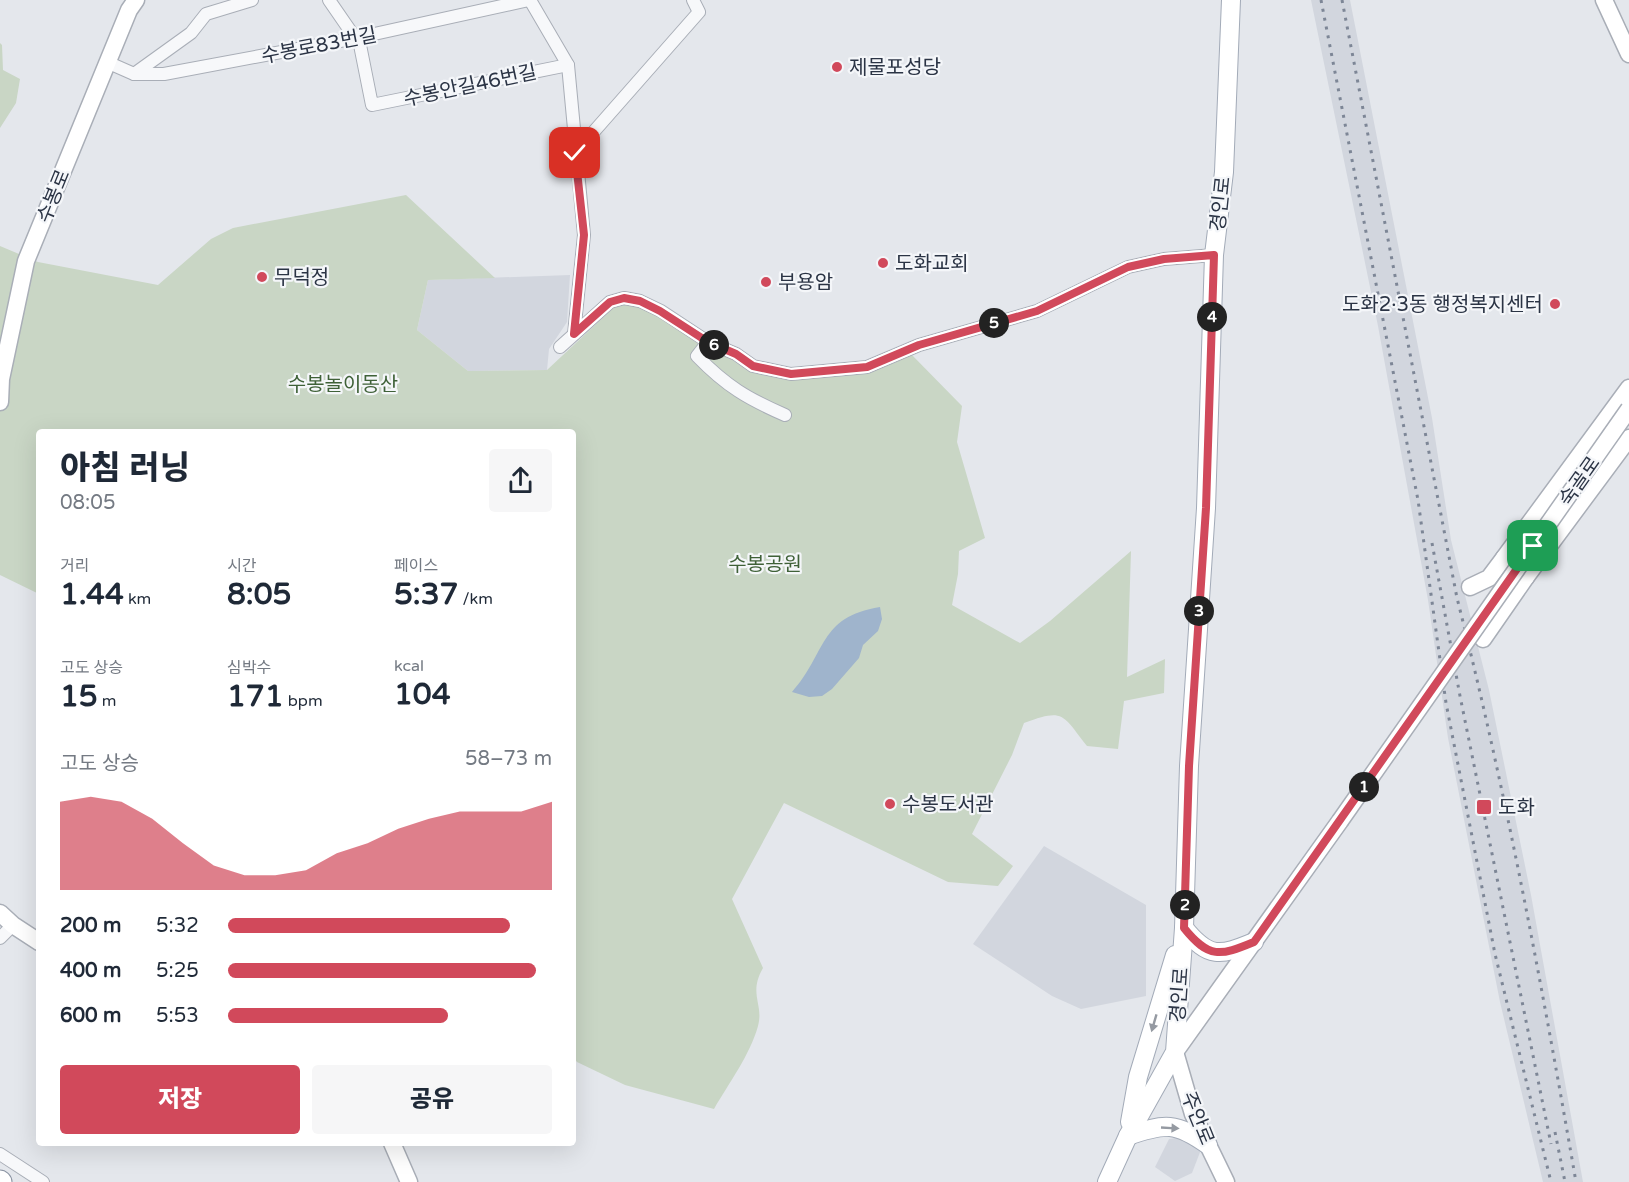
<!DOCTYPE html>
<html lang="ko">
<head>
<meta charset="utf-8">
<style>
  :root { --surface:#fff; --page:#f6f6f7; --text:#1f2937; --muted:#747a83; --accent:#d1495b }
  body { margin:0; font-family:"Varela Round","Noto Sans KR",sans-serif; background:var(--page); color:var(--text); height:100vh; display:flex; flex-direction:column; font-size:22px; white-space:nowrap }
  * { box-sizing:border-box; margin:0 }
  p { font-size:20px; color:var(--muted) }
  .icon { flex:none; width:33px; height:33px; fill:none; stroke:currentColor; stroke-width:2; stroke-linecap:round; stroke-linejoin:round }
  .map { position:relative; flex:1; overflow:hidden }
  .drawer { position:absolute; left:36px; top:429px; width:540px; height:717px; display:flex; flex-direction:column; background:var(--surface); border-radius:6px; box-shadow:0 6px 24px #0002 }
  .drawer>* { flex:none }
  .pin { position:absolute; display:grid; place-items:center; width:51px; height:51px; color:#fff; margin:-26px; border-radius:12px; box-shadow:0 3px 9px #0006 }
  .km { position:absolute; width:30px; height:30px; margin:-15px; border-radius:50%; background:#222; color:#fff; font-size:16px; line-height:30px; text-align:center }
  .round { display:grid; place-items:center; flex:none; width:63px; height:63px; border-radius:6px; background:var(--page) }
  .head { display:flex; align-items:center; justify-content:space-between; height:102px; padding:0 24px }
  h1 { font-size:33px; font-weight:800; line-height:45px }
  .metrics { display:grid; grid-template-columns:repeat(3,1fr); gap:9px; height:102px; padding:6px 24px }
  .metrics div { display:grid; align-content:center }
  .metrics b { font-size:30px; font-weight:800 }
  .metrics small { font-size:16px; font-weight:400 }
  .metrics p { font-size:16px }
  .chart { height:168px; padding:12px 24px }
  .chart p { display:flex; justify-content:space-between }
  .chart svg { width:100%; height:108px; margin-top:6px; fill:var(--accent); opacity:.7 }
  .cta { display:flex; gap:12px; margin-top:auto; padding:12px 24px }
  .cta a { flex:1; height:69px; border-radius:6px; background:var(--accent); color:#fff; font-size:24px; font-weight:800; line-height:69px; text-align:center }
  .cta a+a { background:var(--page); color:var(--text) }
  ul { padding:0 24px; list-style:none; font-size:20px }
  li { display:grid; grid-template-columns:96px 72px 1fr; align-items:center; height:45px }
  li i { height:15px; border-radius:8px; background:var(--accent) }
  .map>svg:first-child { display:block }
</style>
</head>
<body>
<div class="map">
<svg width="1629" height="1182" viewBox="0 0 1629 1182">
  <rect width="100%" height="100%" fill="#e4e7ec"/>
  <g fill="#d2d6de">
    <path d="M1311,0H1350L1432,418L1451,540L1489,690L1531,895L1583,1182H1543L1500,1002L1448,738L1428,600L1378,326Z"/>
    <path d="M570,275L567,322L549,349L547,370L468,371L417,330L428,280Z"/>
    <path d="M1044,846L1146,905V996L1081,1009L1052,996L973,944Z"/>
    <path d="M1190,1136L1202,1147L1192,1173L1175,1181L1155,1167L1169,1139Z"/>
  </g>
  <g fill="#c9d6c5">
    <path d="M0,43L2,45L3,70L20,79L16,103L0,128Z"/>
    <path d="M406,195L495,278L428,280L417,330L468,371L547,370L624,298L736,354L791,374L911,354L962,406L957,442L985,538L959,551L958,574L952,605L1020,643L1050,621L1131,551L1127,677L1165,659L1164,693L1124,701L1118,749L1087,746C1062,714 1064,708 1024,723L1012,755L972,834L1013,866L998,886L948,882L784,803L732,899L763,968C748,994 764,1004 758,1026C750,1055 729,1083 714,1109L625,1085L577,1062L573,1057V432H39V594L0,575V246L38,262L158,285L211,239L233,228Z"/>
  </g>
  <path fill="#9fb4cc" d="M880,607L882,619L878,631L863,645L859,658L832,689L822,696L809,697L792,692C827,653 818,617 880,607Z"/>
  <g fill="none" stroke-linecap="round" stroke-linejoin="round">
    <defs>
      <g id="street">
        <path d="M329,0L360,45L372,105L568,65"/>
        <path d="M530,0L568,65L584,235L574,334"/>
        <path d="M109,63L134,74H164L356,38L529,0"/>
        <path d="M134,74L191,33L206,14L252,0"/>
        <path d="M575,153L699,12L693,0"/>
        <path d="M708,342L697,356C726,386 748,399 785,415"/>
        <path d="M560,347L610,302L624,298L640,301L661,311L708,342L736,354L753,366L791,374L867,367L919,345L1037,311L1128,267L1164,259L1214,255"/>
        <path d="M0,938L13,925"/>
        <path d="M0,1154L43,1182"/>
      </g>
      <g id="secondary">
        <path d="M1604,0L1629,54"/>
        <path d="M1629,388L1504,558L1526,577L1629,438"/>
        <path d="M0,402L1,379L26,261L129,10L136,0"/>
        <path d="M1470,587L1489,578L1504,558"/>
        <path d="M1483,639L1526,577"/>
        <path d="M0,913L13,925L39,942"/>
        <path d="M392,1143L409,1182"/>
        <path d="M1226,1182L1193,1114L1175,1052L1340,821"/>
      </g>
      <g id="primary">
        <path d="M1184,928C1209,959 1220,956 1254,942"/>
        <path d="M1130,1122L1138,1077L1175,955"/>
        <path d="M1128,1136C1165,1123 1176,1122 1208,1145"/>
        <path d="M1107,1182L1128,1136L1175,1052L1184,928L1189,766L1206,508L1214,255L1224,172L1231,0"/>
      </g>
      <path id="highway" d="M0,1181L1,1182"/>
    </defs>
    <use href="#street" stroke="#a9aeb7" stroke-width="14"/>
    <use href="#secondary" stroke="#a9aeb7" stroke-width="19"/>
    <use href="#primary" stroke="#a3abb8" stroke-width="20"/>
    <use href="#highway" stroke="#8b94a3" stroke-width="23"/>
    <use href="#street" stroke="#f7f8fa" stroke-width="12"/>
    <use href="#secondary" stroke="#fff" stroke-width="16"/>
    <use href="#primary" stroke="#fff" stroke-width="18"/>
    <use href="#highway" stroke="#fff" stroke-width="21"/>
    <g stroke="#7d8696" stroke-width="3" stroke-dasharray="3 6" stroke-linecap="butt">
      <path d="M1321,0L1418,500L1446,703L1495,954L1551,1182"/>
      <path d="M1342,0L1457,598C1506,791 1542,986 1576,1182"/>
      <path d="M1432,543L1460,696L1551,1144"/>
      <path d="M1555,1132L1565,1182"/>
    </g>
    <defs>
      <path id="secondary-bridge" d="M1340,821L1629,409"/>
    </defs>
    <use href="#secondary-bridge" stroke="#a9aeb7" stroke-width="19" stroke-linecap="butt"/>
    <use href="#secondary-bridge" stroke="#fff" stroke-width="16"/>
  </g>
  <defs><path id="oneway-solid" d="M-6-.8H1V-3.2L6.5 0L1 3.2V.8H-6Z" transform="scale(1.5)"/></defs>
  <g fill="#959aa2">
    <use href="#oneway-solid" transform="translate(1154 1023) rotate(106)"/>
    <use href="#oneway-solid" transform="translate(1170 1128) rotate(3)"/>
  </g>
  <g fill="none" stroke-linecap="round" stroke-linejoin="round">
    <defs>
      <path id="route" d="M575,153L584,235L574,334L610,302L624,298L640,301L660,311L708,342L736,354L753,366L791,374L867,367L919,345L1037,311L1128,267L1164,259L1214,255L1206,508L1189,766L1184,928C1209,959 1220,956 1254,942L1533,546"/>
    </defs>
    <use href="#route" stroke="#fff" stroke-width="12"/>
    <use href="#route" stroke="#d1495b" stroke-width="8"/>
  </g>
  <g fill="#d1495b" stroke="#f4f6f9" stroke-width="2">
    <circle cx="837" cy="67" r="6"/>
    <circle cx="883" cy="263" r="6"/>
    <circle cx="262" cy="277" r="6"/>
    <circle cx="766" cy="282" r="6"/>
    <circle cx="1555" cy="304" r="6"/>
    <circle cx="890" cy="804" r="6"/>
    <rect x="1476" y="799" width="16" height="16" rx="3"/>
  </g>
  <g text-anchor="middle" stroke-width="4.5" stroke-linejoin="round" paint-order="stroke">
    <g font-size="20" fill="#2b3445" stroke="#f4f6f9">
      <text transform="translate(319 45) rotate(-11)" y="7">수봉로83번길</text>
      <text transform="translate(470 85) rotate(-12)" y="7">수봉안길46번길</text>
      <text transform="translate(53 196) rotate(-68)" y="7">수봉로</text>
      <text transform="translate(1220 204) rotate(-84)" y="7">경인로</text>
      <text transform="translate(1579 481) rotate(-55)" y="7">숙골로</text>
      <text transform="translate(1179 995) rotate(-86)" y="7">경인로</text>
      <text transform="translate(1198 1118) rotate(68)" y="7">주안로</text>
    </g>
    <g font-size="20" fill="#2b3445" stroke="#f4f6f9" text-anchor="start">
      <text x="849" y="74">제물포성당</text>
      <text x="895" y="270">도화교회</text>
      <text x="274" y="284">무덕정</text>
      <text x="778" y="289">부용암</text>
      <text x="1543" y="311" text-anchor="end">도화2·3동 행정복지센터</text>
      <text x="902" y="811">수봉도서관</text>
      <text x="1498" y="814">도화</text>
    </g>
    <g font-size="20" fill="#3f6138" stroke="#f4f6f9">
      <text x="343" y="391">수봉놀이동산</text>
      <text x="765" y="571">수봉공원</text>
    </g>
  </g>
</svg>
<div class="pin" style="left:1533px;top:546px;background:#1e9e55"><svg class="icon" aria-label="arrive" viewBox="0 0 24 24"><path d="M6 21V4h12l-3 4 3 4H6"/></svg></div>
<div class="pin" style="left:575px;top:153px;background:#d93025"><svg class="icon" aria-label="check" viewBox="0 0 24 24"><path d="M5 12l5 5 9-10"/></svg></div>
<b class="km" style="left:1364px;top:787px">1</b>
<b class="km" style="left:1185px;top:905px">2</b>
<b class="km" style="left:1199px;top:611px">3</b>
<b class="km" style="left:1212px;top:317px">4</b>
<b class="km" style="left:994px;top:323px">5</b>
<b class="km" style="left:714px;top:345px">6</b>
<section class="drawer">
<div class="head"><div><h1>아침 러닝</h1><p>08:05</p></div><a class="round"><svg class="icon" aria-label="share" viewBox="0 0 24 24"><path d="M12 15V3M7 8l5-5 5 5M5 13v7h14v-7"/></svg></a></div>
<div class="metrics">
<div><p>거리</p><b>1.44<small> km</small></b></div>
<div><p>시간</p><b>8:05</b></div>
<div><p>페이스</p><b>5:37<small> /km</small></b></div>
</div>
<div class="metrics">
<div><p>고도 상승</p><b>15<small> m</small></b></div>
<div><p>심박수</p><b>171<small> bpm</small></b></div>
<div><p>kcal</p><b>104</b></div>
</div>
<div class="chart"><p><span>고도 상승</span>58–73 m</p>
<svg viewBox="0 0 160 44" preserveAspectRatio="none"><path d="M0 44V8L10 6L20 8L30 15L40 25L50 34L60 38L70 38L80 36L90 29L100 25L110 19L120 15L130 12L140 12L150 12L160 8V44z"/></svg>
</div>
<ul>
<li><b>200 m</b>5:32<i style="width:87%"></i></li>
<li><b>400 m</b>5:25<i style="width:95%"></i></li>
<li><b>600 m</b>5:53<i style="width:68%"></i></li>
</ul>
<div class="cta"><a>저장</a><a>공유</a></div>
</section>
</div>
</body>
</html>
